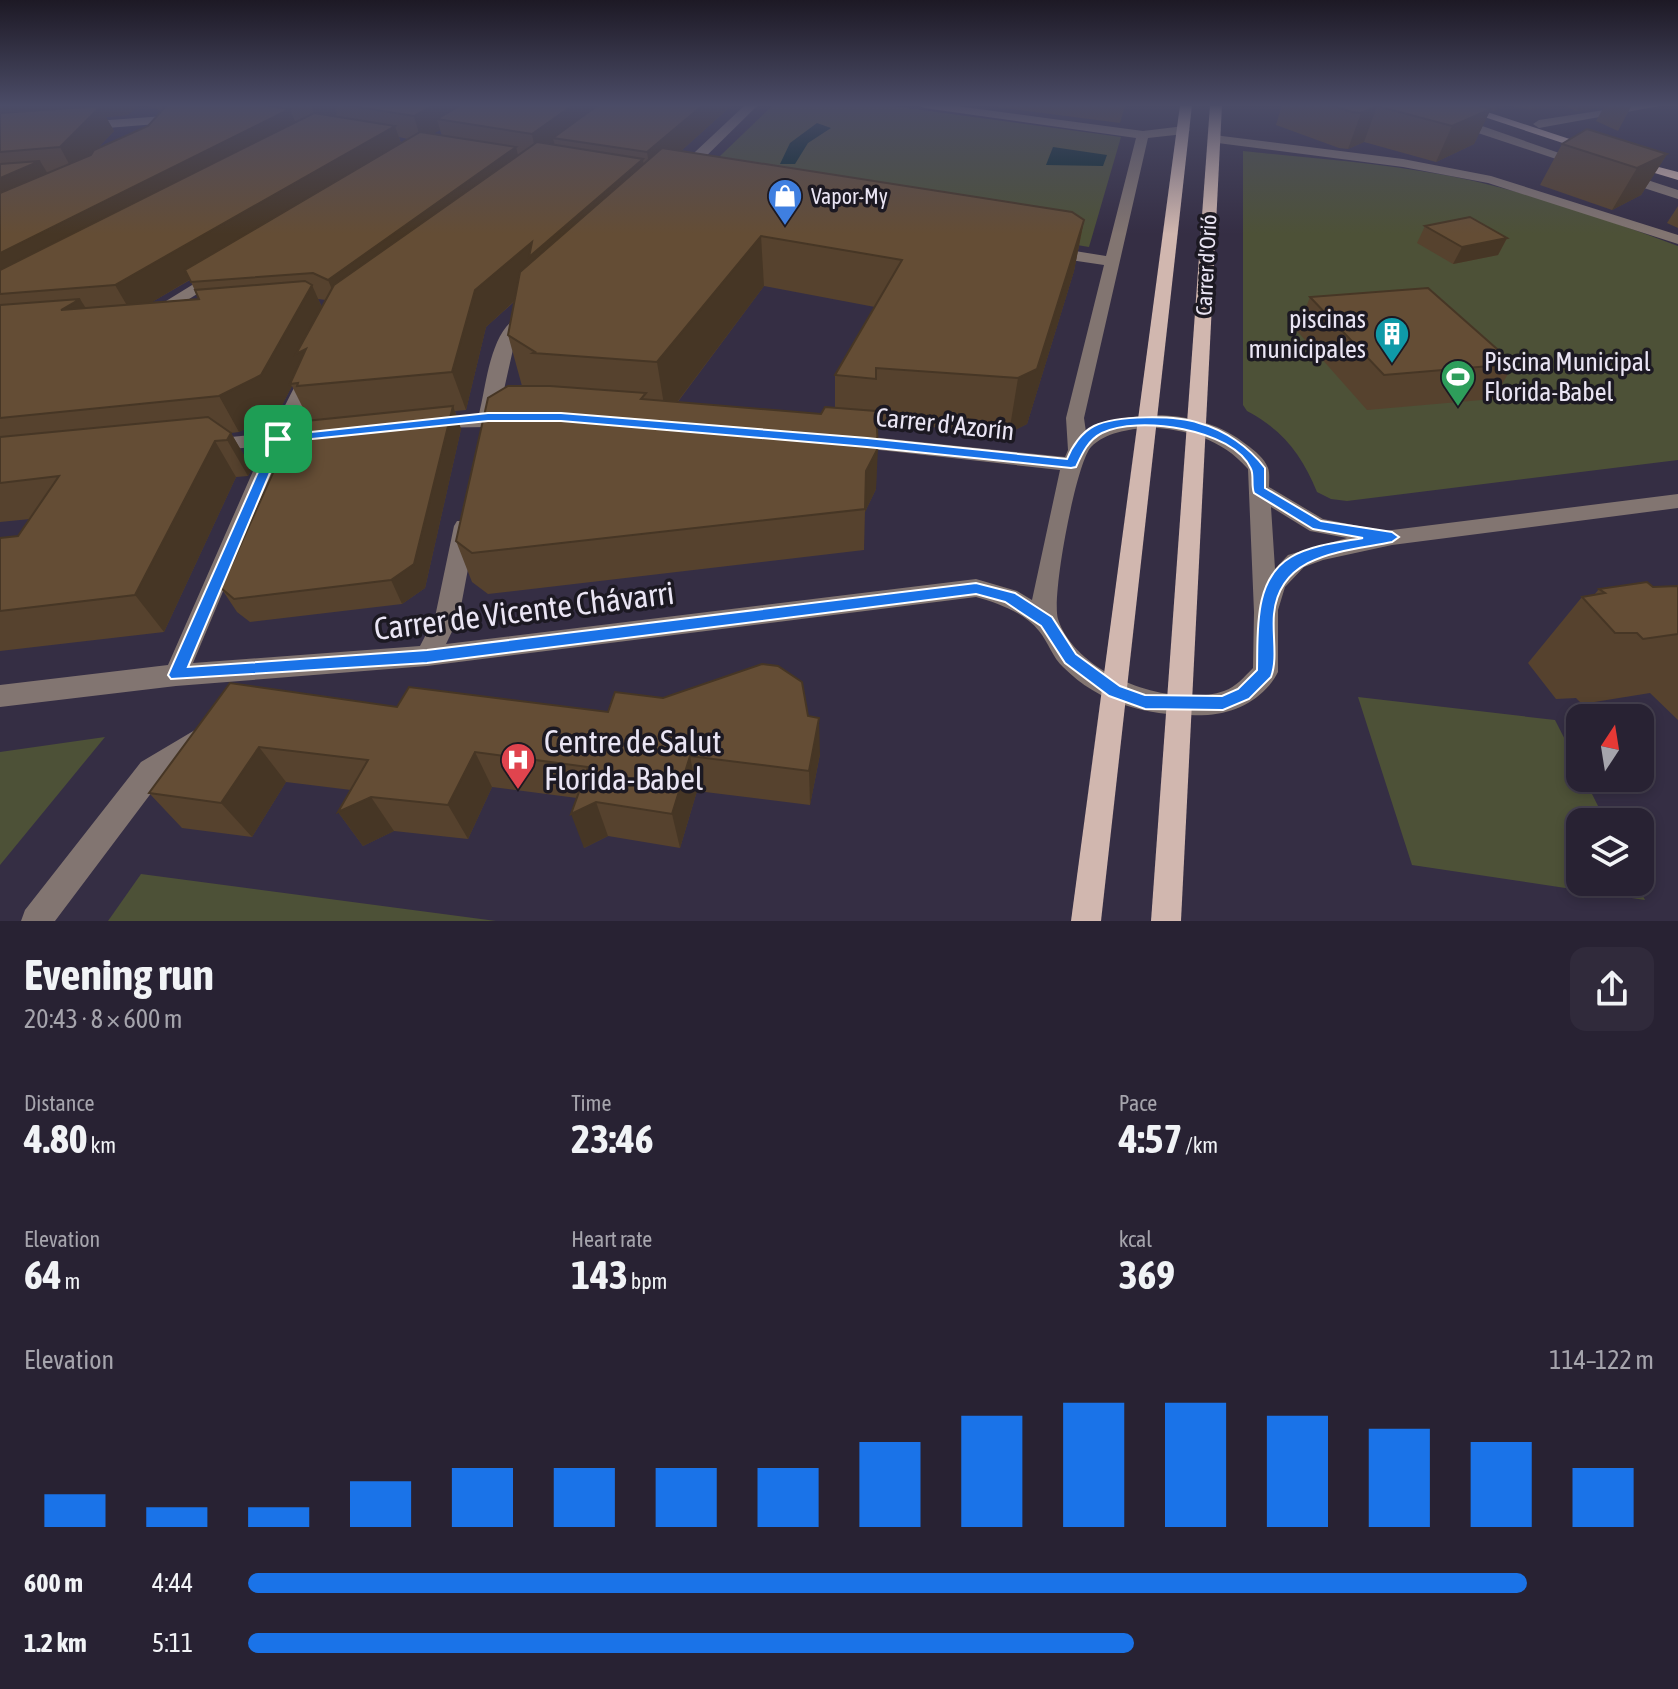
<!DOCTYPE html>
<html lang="en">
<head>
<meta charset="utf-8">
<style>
  :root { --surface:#282233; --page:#302a3b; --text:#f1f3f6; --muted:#a5a4ac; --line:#443f4e; --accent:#1a73e8 }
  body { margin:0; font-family:"Asap Condensed",sans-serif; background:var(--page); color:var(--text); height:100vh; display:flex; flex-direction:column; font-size:30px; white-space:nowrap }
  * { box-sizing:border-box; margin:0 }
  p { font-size:26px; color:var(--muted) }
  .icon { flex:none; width:44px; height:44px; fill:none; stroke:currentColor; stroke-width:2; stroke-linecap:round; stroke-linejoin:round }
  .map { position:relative; height:921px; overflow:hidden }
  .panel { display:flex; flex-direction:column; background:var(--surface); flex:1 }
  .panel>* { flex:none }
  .needle { width:52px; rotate:12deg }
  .controls { position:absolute; left:1566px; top:704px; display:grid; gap:16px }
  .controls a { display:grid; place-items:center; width:88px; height:88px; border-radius:16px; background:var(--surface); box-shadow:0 4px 12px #0003,0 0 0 2px var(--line); font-size:40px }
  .pin { position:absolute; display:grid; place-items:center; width:68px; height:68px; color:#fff; margin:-34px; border-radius:16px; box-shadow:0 4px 12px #0006 }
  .round { display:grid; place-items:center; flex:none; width:84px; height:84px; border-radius:16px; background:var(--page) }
  .summary { display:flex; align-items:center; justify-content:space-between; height:136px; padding:0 24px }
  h1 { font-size:44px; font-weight:700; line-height:60px }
  .figures { display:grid; grid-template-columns:repeat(3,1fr); gap:12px; height:136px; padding:8px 24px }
  .figures div { display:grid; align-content:center }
  .figures b { font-size:40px; font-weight:700 }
  .figures small { font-size:22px; font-weight:400 }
  .figures p { font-size:22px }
  .chart { height:224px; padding:16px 24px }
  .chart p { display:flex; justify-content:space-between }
  .chart svg { width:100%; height:144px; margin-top:8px; stroke:var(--accent); stroke-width:6 }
  ul { padding:0 24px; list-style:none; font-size:26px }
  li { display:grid; grid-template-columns:128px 96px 1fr; align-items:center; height:60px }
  li i { height:20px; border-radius:10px; background:var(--accent) }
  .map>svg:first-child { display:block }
</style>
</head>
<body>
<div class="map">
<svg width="1678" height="921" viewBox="0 0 1678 921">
  <rect width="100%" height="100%" fill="#352e44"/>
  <g fill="#4d5137">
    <path d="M773,105H885L1121,137L1089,247L693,182Z"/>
    <path d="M1243,151C1320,159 1398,164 1474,181C1543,197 1612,221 1678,246V460L1347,501L1331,499L1317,492C1302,455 1283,430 1247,411L1243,405Z"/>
    <path d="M1358,697L1555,720L1580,769V778H1584L1606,822H1580V882H1636L1645,900L1412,865Z"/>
    <path d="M105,737L0,865V752Z"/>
    <path d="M141,874L496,921H108Z"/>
  </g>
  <g fill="#06282c">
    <path d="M817,123L831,128L808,143L795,164H780L790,143Z"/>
    <path d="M1053,147L1107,155L1103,166L1046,165Z"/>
  </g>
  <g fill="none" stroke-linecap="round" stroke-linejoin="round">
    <g fill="#827571" fill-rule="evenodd">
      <path d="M745,105H758L688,174H678V168Z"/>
      <path d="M918,105H949L1143,131L1184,126L1190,130L1184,134L1148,138L1084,418L1086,432C1133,406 1205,410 1247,445C1254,450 1265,459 1268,468C1270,473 1269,481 1269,487L1323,519L1384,531L1678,494V508L1392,545L1323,560L1304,567L1285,587L1278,610V672C1265,698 1237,713 1208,715C1154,717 1103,707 1063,667C1053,658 1048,642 1039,631C1025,613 998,603 976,597L427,666L176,686L0,707V685L168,665L264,446L211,451L201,445L211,439L271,433L300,376L309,371L318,376L292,431L314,429L324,435L314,441L285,444L193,663L420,646L435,617L454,526L457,521H473L476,526L459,617L446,644L976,579L1017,591L1032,600L1060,470L852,447L842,441L852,435L1065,457L1068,450L1066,418L1104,265L1050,257L1042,252L1050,247L1106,256L1136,138L924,108ZM1148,427C1187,430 1221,438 1248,469L1254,612L1253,668C1244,677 1236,687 1224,691C1171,709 1076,675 1058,619C1051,597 1076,463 1091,447C1106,432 1128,430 1148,427ZM1271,507L1310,531L1347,538L1288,555L1275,569Z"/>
      <path d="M1637,105H1665L1539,128L1533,124L1539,120Z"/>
      <path d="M178,115L184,119L182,122L82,130L76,126L82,122Z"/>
      <path d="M1454,119H1462L1585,162L1574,165L1454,125Z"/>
      <path d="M1214,135L1403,159L1491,176L1678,235V244L1488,183L1403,167L1210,142L1208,139Z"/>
      <path d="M1616,173H1626L1678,190V199L1616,179Z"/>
      <path d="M218,269L224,271V277L159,318L153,319L145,314Z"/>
      <path d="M525,314L533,319L516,336L499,412L516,413L518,417L516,421L487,427L427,428L424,424L427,420L479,414C487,384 490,324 525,314Z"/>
      <path d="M200,727L209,731L213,739L209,747L161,780L55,921H21L25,910L141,762Z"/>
    </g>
    <g fill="#d1b7af" fill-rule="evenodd">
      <path d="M1180,105H1192L1101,921H1071Z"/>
      <path d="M1210,105H1222L1181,921H1151Z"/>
      <path d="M1448,105H1466L1597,148L1587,151Z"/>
      <path d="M1628,159L1678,172V180L1628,165Z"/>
    </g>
  </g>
  <g fill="#56422e" fill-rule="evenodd">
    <path d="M0,105L128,115L106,117L114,131L98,148L148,126L162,111L145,105H732L681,151L1084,220L1074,271L1027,424L1009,433L877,423L876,489L865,512L864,550L488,594L472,582L456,541L522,386L508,335L514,302L486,327L466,410L455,411L461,429L425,588L402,604L250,622L237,612L221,588L309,420L292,386L279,411L239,432L231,433L252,469L248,476L236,477L164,632L0,651V538L18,536L30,519L0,522ZM440,130L442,136L432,134ZM399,137L408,139L401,143ZM190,280L199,299L152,302ZM764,286L875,307L835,375V408L821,414L677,403ZM318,299L326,300L322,307Z"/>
    <path d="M981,105H1125L1120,123Z"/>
    <path d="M1282,105H1632L1618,131L1596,121L1604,107L1576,111L1562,105L1531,110L1506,105L1494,111L1490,110L1474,144L1436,162L1364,142L1348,149L1339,148L1276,125Z"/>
    <path d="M1562,144L1667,154L1641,195L1612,210L1540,185Z"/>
    <path d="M1678,206V228L1667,223Z"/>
    <path d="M1425,226L1507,238L1498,255L1453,264L1417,243Z"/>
    <path d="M1310,297L1514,364L1493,399L1367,410L1297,331Z"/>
    <path d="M1678,586V720L1650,693L1582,704L1576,698L1556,699L1528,663L1582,597L1594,595L1599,589Z"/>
    <path d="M230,683L397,707L808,716L820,754L810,805L697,791L680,848L608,836L584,848L577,798L492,787L468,839L394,831L363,846L338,812L351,790L286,782L252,837L182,828L149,793Z"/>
  </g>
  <g fill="#463625">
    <path d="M0,105H140L128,115L106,117L114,131L74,173L60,147L19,123L11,110L0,122Z"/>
    <path d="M311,105H334L337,114L318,124Z"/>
    <path d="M433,105H480L437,119L440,130L421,141L414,116Z"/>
    <path d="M573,105H611L553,138L555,147L537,160L532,134Z"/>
    <path d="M703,105H732L651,178L647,152Z"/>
    <path d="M1497,105H1506L1494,111Z"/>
    <path d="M1533,105H1563L1531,110Z"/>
    <path d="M1579,105H1605L1604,107L1576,111Z"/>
    <path d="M1377,106L1364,142L1348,149L1361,113Z"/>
    <path d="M290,109L300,134L0,292V253Z"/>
    <path d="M1491,109L1474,144L1436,162L1452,126Z"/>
    <path d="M395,126L404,152L132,314L115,285Z"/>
    <path d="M516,147L522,171L339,306L328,280Z"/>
    <path d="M1667,154L1641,195L1612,210L1637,168Z"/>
    <path d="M643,159L647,192L535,282L486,327L466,410L452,372L475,290L532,242Z"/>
    <path d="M40,161L56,187L0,213V178Z"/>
    <path d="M1084,220L1074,271L1027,424L1009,433L1018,378Z"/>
    <path d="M761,236L764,286L666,417L657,362Z"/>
    <path d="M1507,238L1498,255L1453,264L1462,247Z"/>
    <path d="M312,285L327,319L302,367L290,384L292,386L279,411L239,432L219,396Z"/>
    <path d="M80,299L102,333L61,310Z"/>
    <path d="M453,406L461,429L425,588L402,604L391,580Z"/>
    <path d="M231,433L252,469L248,476L227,440Z"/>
    <path d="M215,441L236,477L164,632L135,595Z"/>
    <path d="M878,448L876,489L865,512L864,550L866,471Z"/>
    <path d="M819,718L820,754L810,805L809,771Z"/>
    <path d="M259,747L286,782L252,837L221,803Z"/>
    <path d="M475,752L492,787L468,839L448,805Z"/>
    <path d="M690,756L697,791L680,848L672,814Z"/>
    <path d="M371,797L394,831L363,846L338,812Z"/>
    <path d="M596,802L608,836L584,848L571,814Z"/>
  </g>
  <g fill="#644d35" stroke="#463625" stroke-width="2">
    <path d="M167,105H264L290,109L0,253V193L91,155L94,150L148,126Z"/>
    <path d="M345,105H433L414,116Z"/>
    <path d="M461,105H573L532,134L437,119Z"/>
    <path d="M598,105H703L647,152L553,138Z"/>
    <path d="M1330,105H1477L1491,109L1452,126L1377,106L1361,113L1352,112Z"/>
    <path d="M101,106L60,147L0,152V113Z"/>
    <path d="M314,113L395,126L115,285L0,294V270Z"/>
    <path d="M1587,129L1667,154L1637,168L1562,144Z"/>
    <path d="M420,132L516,147L328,280L313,273L191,282L185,270Z"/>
    <path d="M537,142L643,159L529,257L532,242L475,290L452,372L297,386L298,383L290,384L306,349L296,354L334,285Z"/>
    <path d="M662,148L1072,212L1084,220L1037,369L1018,378L876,368V379L835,375L902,260L761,236L657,362L533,353L535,352L508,335L520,272Z"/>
    <path d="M40,161L0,178V164Z"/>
    <path d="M1470,217L1507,238L1462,247L1425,226Z"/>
    <path d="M305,281L312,285L261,375L219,396L0,418V305L80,299L61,310L199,299L195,290Z"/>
    <path d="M1428,288L1514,364L1384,375L1310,297Z"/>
    <path d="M508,386H550L646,393L641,399L821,414L825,407L876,411L878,448L866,471L865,509L472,553L456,541L488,398Z"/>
    <path d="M453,406L414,564L391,580L234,599L221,588L296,422Z"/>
    <path d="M208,417L231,433L227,440L215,441L135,595L0,611V538L18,536L59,476L0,483V437Z"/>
    <path d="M1647,582L1653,587L1678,586V634L1643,639L1637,633H1615L1582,597L1605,593L1599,589Z"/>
    <path d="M762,664L778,666L802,682L808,716L819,718L809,771L690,756L672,814L596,802L571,814L588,767L475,752L448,805L371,797L338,812L368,760L259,747L221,803L149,793L230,683L397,707L409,687L608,712L615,692L663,698Z"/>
  </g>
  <linearGradient id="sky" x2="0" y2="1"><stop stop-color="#1d1925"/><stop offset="0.45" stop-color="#4b4c67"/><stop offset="1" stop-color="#4b4c67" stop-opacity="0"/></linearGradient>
  <rect width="1678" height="234" fill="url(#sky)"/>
  <path fill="#1a73e8" stroke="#fff" stroke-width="2" fill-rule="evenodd" d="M488,413H561L867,438L1067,459C1072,446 1082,432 1094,426C1116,415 1176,415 1199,423C1225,430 1249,447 1265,468V488L1321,521L1392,532L1399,537L1392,542C1344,552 1280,553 1274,614C1272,634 1278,659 1271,677L1249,699L1223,710L1145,709L1109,696L1065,663L1041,626L1005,602L976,594L427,663L171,679L168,675L274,436ZM488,421H561L867,447L1071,468L1076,467C1082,454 1088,440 1102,433C1137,415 1234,429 1251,469C1254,475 1251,486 1254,493L1313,529L1363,538C1341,542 1311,545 1291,557C1253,579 1258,632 1257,670L1238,689L1222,696L1145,695L1120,686L1076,654L1052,617L1015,593L976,583L427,650L188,667L283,442Z"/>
  <defs>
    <symbol id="shop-pin" viewBox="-11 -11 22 30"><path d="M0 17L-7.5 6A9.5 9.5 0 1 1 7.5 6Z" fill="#3f7fe0" stroke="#1c1922"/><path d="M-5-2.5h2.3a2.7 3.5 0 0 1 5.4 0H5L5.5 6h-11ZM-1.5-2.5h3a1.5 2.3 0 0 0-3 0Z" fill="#fff"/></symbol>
    <symbol id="building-pin" viewBox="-11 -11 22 30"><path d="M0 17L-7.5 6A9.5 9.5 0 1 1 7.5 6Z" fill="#0f9aa8" stroke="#1c1922"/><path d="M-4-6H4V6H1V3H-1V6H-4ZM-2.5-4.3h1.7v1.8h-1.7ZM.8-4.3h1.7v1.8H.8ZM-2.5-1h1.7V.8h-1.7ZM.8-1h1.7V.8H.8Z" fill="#fff"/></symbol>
    <symbol id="stadium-pin" viewBox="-11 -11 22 30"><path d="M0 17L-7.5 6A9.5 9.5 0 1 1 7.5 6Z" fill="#2e9e5b" stroke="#1c1922"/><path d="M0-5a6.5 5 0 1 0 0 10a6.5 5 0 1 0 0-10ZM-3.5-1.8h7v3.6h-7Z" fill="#fff"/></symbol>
    <symbol id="hospital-pin" viewBox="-11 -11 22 30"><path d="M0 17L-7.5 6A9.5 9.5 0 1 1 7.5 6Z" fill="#e0444e" stroke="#1c1922"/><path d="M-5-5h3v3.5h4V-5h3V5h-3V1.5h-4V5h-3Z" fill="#fff"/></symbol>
  </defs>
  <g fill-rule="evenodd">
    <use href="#shop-pin" x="765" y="176" width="40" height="54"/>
    <use href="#building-pin" x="1372" y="314" width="40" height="54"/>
    <use href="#stadium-pin" x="1438" y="357" width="40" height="54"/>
    <use href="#hospital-pin" x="498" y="740" width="40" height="54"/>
  </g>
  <g text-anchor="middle" stroke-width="7" stroke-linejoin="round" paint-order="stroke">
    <g font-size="22" fill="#eae5f4" stroke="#1c1922" text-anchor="start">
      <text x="811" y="204">Vapor-My</text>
    </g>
    <g font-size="22" fill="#eae5f4" stroke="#1c1922">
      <text transform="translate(1206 265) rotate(-87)" y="8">Carrer d'Orió</text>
    </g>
    <g font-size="26" fill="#eae5f4" stroke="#1c1922" text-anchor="end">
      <text x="1366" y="328">piscinas<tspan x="1366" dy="30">municipales</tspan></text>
      <text x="1484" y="371" text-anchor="start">Piscina Municipal<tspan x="1484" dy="30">Florida-Babel</tspan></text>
    </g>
    <g font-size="26" fill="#eae5f4" stroke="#1c1922">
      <text transform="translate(945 424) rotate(6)" y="9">Carrer d'Azorín</text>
    </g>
    <g font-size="32" fill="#eae5f4" stroke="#1c1922">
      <text transform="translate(524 611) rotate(-7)" y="11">Carrer de Vicente Chávarri</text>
    </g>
    <g font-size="32" fill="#eae5f4" stroke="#1c1922" text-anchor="start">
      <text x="544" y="753">Centre de Salut<tspan x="544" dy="37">Florida-Babel</tspan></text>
    </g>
  </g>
</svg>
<div class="controls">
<a><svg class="needle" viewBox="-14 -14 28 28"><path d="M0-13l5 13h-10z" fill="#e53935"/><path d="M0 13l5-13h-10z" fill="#a5a4ac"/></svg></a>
<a><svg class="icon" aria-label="layers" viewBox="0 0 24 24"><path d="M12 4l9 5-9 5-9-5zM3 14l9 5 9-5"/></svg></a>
</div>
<div class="pin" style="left:278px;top:439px;background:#1e9e55"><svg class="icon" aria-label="arrive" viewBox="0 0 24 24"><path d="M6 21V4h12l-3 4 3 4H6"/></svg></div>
</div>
<section class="panel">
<div class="summary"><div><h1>Evening run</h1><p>20:43 · 8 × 600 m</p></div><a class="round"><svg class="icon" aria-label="share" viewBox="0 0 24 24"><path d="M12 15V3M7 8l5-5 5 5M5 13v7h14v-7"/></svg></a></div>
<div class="figures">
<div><p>Distance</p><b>4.80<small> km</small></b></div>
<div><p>Time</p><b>23:46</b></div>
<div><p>Pace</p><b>4:57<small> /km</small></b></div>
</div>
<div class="figures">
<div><p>Elevation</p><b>64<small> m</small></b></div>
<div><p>Heart rate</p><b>143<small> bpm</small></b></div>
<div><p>kcal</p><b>369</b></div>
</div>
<div class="chart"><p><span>Elevation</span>114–122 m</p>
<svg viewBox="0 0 160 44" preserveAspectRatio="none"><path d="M5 44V34M15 44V38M25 44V38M35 44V30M45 44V26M55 44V26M65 44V26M75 44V26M85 44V18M95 44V10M105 44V6M115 44V6M125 44V10M135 44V14M145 44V18M155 44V26"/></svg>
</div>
<ul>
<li><b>600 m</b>4:44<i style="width:91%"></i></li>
<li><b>1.2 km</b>5:11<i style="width:63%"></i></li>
</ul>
</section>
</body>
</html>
